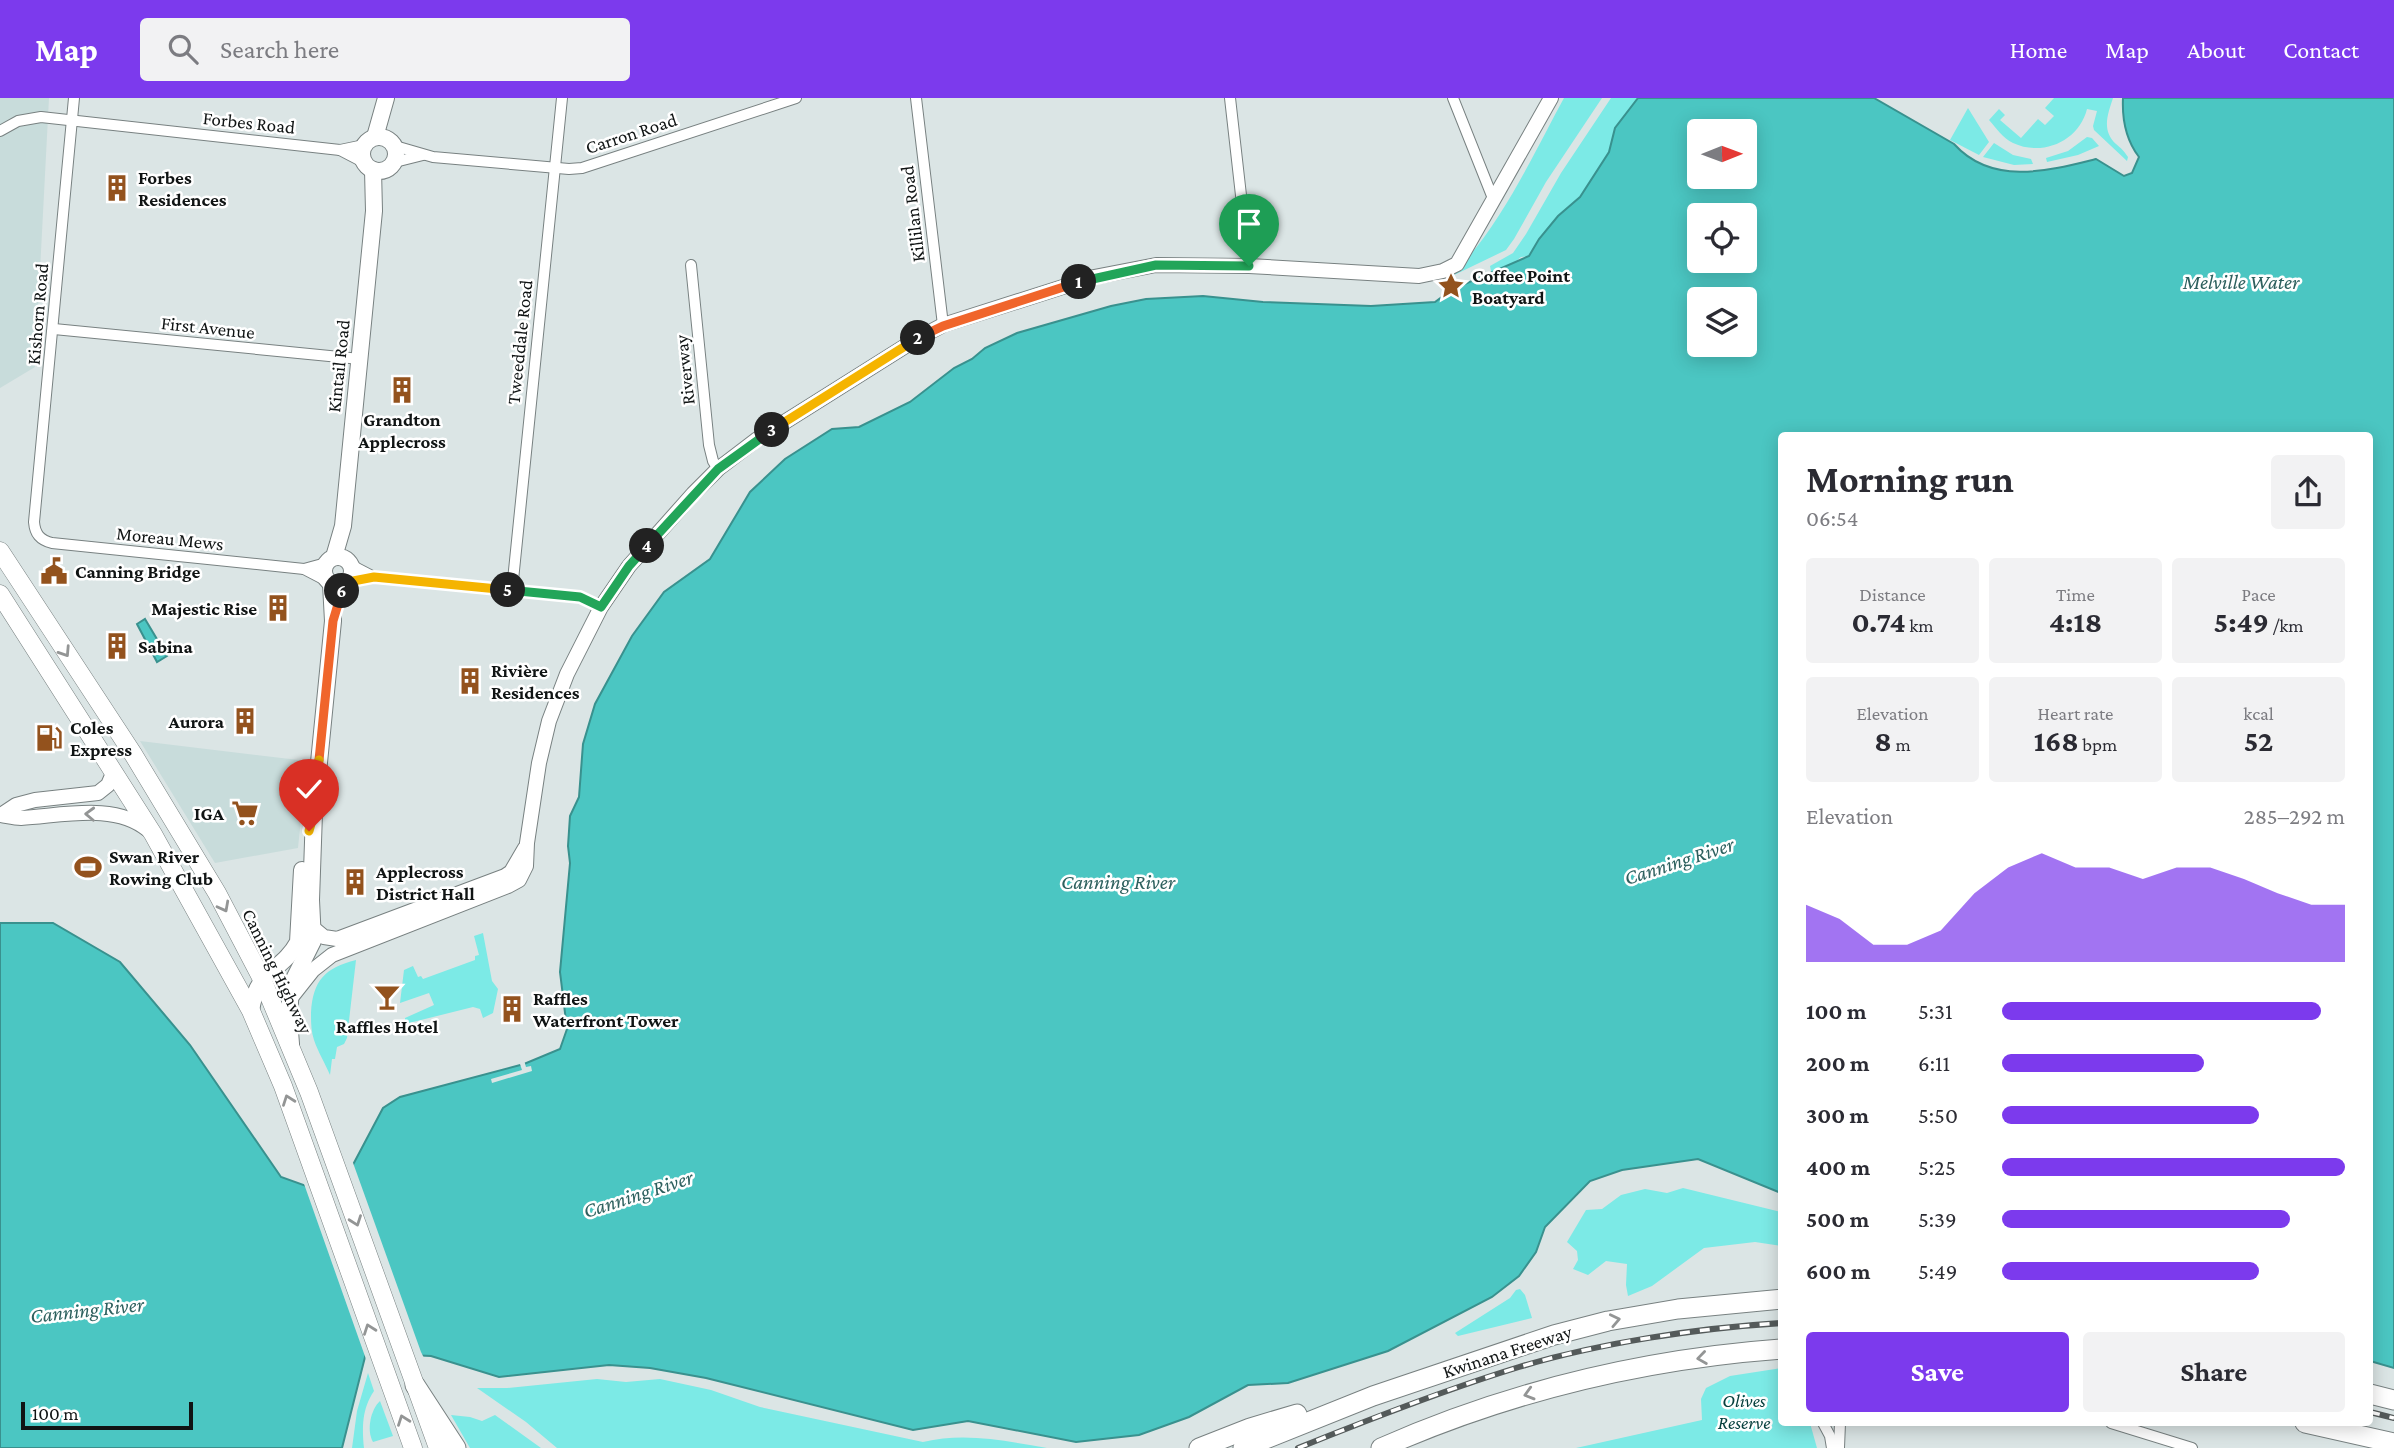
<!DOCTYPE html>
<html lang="en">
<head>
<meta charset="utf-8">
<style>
  :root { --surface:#fff; --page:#f2f2f3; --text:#2b2b33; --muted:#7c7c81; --accent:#7c3aed }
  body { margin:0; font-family:"Crimson Pro",serif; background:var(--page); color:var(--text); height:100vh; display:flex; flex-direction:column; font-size:26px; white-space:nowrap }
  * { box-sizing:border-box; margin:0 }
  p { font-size:23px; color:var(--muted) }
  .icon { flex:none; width:38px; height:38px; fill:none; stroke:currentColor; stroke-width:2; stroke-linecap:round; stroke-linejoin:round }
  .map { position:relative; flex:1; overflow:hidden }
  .details { position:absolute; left:1778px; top:334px; width:595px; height:994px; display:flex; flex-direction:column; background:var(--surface); border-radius:7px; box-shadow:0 4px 18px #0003 }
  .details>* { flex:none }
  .needle { width:46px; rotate:89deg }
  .fabs { position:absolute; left:1687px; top:21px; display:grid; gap:14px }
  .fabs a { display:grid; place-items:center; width:70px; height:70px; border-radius:7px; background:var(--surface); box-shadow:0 4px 18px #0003; font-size:35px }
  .scale { position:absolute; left:21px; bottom:18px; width:172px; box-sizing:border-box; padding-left:7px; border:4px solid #101414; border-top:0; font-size:19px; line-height:24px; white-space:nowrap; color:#101414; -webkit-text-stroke:5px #fff; paint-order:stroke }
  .pin { position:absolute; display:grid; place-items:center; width:60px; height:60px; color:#fff; margin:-72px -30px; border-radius:50% 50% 50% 0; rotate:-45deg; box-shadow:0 0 7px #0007 }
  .pin .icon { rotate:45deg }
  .km { position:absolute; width:35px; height:35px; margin:-18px; border-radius:50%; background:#222; color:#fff; font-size:19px; line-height:35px; text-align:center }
  .round { display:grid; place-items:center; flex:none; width:74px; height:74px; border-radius:7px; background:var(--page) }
  .summary { display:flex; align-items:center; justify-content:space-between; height:119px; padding:0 28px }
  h1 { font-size:38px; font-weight:700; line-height:52px }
  .figures { display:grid; grid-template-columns:repeat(3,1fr); gap:10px; height:119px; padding:7px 28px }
  .figures div { display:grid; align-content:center; border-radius:7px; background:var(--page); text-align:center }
  .figures b { font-size:30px; font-weight:700 }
  .figures small { font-size:19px; font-weight:400 }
  .figures p { font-size:19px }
  .chart { height:196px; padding:14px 28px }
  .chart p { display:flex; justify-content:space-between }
  .chart svg { width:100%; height:126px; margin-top:7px; fill:var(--accent); opacity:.7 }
  .cta { display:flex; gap:14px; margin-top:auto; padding:14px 28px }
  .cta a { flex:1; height:80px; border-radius:7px; background:var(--accent); color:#fff; font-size:28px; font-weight:700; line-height:80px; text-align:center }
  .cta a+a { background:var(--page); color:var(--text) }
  ul { padding:0 28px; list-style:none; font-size:23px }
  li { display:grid; grid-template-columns:112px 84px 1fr; align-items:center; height:52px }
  li i { height:18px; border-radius:9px; background:var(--accent) }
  header { display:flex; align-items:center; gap:42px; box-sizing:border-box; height:98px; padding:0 35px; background:var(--accent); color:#fff }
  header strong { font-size:33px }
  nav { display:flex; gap:38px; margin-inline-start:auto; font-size:24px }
  .search { width:490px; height:63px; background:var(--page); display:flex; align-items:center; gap:18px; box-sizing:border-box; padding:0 24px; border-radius:7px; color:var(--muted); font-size:26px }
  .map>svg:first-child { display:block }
</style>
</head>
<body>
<header>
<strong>Map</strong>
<div class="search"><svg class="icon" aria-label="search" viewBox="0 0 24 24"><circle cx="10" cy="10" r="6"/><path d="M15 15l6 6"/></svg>Search here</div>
<nav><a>Home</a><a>Map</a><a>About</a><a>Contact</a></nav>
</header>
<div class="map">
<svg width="2394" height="1350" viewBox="0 0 2394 1350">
  <rect width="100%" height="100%" fill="#dbe5e5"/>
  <g fill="#c8dcdb">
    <path d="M0,0H49L35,269L0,290Z"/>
    <path d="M140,643L307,663L298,750L215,765Z"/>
  </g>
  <g fill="#7ceae6">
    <path d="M1564,0H1602L1546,84L1514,141L1506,152L1448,180L1447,178C1492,147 1537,49 1564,0Z"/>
    <path d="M1611,0H1638L1615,30L1609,54L1580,99L1558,118L1539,141L1529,158L1521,159L1497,180L1491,173L1490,168L1513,155L1526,136L1561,75Z"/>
    <path d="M2054,0H2113C2108,16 2101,32 2116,46C2121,50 2124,53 2128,59L2127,63L2094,32L2093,28L2097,13L2087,11C2079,43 2043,59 2013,45C2003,40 1996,30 1989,22L1999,11L2005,17L2000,22L2021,40L2038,21L2045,27L2054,18L2045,10Z"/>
    <path d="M1968,10L1989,44L1979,57L1950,42Z"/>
    <path d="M2087,39L2092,40L2099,48L2078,57L2047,64L2046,60L2068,53Z"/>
    <path d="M1994,45L2013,57L2031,61L2033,66L2014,67L1983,59Z"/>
    <path d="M483,835L492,883L498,891L493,915L483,920L480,911L473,909L405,926V920L434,907L429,895L400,905L404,872L413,868L418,879L421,878L423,881L475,862V858L479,857L474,838Z"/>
    <path d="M356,862L347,940L344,946L337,949L335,961H332L330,977C325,965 318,954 314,942C311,933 311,924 311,915C313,882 325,870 356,862Z"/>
    <path d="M1683,1090L1781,1114V1148L1755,1144L1704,1150L1652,1188L1628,1198L1626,1187L1627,1166L1606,1163L1588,1177L1573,1171L1578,1162L1577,1153L1567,1144L1586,1112L1602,1111L1621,1097L1645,1091L1667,1095Z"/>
    <path d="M1520,1191L1525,1197L1532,1220L1458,1238L1455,1235L1510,1200L1516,1192Z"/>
    <path d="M1781,1270L1782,1325H1810L1817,1350H1576L1702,1322L1701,1301L1706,1290L1730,1278Z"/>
    <path d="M368,1275L374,1293C362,1311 362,1328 364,1350H352L357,1313Z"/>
    <path d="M597,1281L626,1284L660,1281L711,1292L760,1309L923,1344C965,1334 1005,1343 1047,1350H557L526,1324L477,1290H507Z"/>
    <path d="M380,1303L393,1338L373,1344C366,1332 371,1311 380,1303Z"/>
    <path d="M451,1317L470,1319L482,1323L495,1317L541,1350H470Z"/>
  </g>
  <g fill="#4bc6c2" stroke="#39918e" stroke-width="2" fill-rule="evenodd">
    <path d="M1638,0H1874L1954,46C1992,88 2048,73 2096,61L2124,78L2132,75L2139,59C2126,42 2122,21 2123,0H2394V1270L2370,1263V338H1782L1781,1095L1698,1061L1622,1072L1590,1083L1545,1129L1536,1154L1519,1178L1492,1199L1388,1253L1288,1285L1248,1287L1189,1319L1139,1337L1076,1344L968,1323L913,1332L706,1280L650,1270L609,1267L499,1279L431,1258L366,1255L342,1350H0V825H53L120,864L190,947L281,1079L320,1093L347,1078L383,1010L400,999L524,966L560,951L567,931L560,874L570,765L568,748L570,718L579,699L583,646L595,606L632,538L664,494L710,461L750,394L785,361L832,331L859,329L910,304L954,270L972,261L985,250L1017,235L1111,208L1146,201L1203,198L1263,204L1371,208L1435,204L1451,192L1529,158L1539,141L1558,118L1580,99L1609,54L1615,30ZM1699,33H1745V79H1699ZM1699,117H1745V163H1699ZM1699,201H1745V247H1699Z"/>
    <path d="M145,521L167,558L157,564L137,526Z"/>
  </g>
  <g fill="#dbe5e5">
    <path d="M524,962L526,969L531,968L532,973L492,985L491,981L522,972L519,963Z"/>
    <path d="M352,1062L421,1254L425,1262L368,1258L367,1264L303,1083L320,1089L345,1076Z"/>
  </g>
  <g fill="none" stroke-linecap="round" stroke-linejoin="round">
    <defs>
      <g id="minor">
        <path d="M74,0L34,424C35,436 40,442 52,445L304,471L326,465"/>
        <path d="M916,0L943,227"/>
        <path d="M1230,0L1249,168"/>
        <path d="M1453,0L1494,103"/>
        <path d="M0,33L18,23L41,19L340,52L364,47"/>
        <path d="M395,48L433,59L569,71L582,70L796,0"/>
        <path d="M340,52L365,65"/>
        <path d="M395,64L423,57"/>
        <path d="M691,167L709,347L713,363L718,371"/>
        <path d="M54,231L360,261"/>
        <path d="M351,467L374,479"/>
        <path d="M304,471L327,483"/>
        <path d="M348,484L374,479L512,492L580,499L601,509"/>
        <path d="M512,492L562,0"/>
        <path d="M1823,1325L1830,1338L1832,1350"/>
        <path d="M2111,1325L2192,1350"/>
        <path d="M1839,1350L1840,1325"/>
      </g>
      <g id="tertiary">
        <path d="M0,717C7,718 14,720 21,720C61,718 115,704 148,732"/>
        <path d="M1,717L16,707L35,702L98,695L108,687L114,673"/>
        <path d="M313,830L324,839L337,841L505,778L511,774L525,750"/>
        <path d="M290,901L313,872L332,857L508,788L519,782L526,768L527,745L539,665L549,623L567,576L601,509L629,468L693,396L718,371L756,342L915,242L943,227L1094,179L1156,167L1249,168L1419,178L1443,173L1457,166L1551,0"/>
      </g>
      <g id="secondary">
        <circle cx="379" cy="56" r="17"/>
        <path d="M375,39L386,0"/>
        <circle cx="338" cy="473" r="14"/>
        <path d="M334,459L343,428L374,113L373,72"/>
        <path d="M251,913C257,870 281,875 298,844L302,772"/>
        <path d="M291,946L289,921L291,887L313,843L311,802L314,715L333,523L331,486"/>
      </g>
      <g id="trunk">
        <path d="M0,453L133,656L217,795L262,881L309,994L438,1350"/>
        <path d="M0,496L153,736L251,913L283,988L413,1350"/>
      </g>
      <g id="motorway">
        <path d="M415,1287L456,1350"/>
        <path d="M2370,1296L2394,1302"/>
        <path d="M2305,1325L2394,1345"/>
        <path d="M1199,1350L1250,1330L1297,1316"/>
        <path d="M1243,1350L1373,1298L1554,1237L1608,1223L1678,1211L1782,1201"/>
        <path d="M1381,1350C1508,1294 1644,1261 1782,1251"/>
      </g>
    </defs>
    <use href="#minor" stroke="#788181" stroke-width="12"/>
    <use href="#tertiary" stroke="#788181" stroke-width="16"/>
    <use href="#secondary" stroke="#788181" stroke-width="18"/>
    <use href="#trunk" stroke="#788181" stroke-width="19"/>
    <use href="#motorway" stroke="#788181" stroke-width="21"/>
    <use href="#minor" stroke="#fff" stroke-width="10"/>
    <use href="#tertiary" stroke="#fff" stroke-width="14"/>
    <use href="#secondary" stroke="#fff" stroke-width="16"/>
    <use href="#trunk" stroke="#fff" stroke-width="18"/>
    <use href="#motorway" stroke="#fff" stroke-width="19"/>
    <defs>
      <g id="rail">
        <path d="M2370,1314L2394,1320"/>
        <path d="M1298,1350C1370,1321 1444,1292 1519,1269C1599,1245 1698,1230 1782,1225"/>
      </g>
    </defs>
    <use href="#rail" stroke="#545a5a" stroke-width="6"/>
    <use href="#rail" stroke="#fff" stroke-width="3.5" stroke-dasharray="10" stroke-linecap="butt"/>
  </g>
  <defs><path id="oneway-chevron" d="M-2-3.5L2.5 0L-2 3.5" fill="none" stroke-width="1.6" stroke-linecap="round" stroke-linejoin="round" transform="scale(1.75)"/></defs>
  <g stroke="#939595">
    <use href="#oneway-chevron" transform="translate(65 554) rotate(57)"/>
    <use href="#oneway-chevron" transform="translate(90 716) rotate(-178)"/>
    <use href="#oneway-chevron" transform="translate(224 809) rotate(62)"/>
    <use href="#oneway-chevron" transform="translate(288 1002) rotate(-110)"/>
    <use href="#oneway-chevron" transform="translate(356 1123) rotate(70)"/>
    <use href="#oneway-chevron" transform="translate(1615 1222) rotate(-12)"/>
    <use href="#oneway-chevron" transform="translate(369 1231) rotate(-110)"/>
    <use href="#oneway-chevron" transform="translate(1702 1260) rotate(172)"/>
    <use href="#oneway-chevron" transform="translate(1529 1296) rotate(164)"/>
    <use href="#oneway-chevron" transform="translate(403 1322) rotate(-110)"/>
  </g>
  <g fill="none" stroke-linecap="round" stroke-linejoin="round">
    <defs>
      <path id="split-1" d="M1079,184L1156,167L1249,168"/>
      <path id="split-2" d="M918,240L943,228L1079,184"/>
      <path id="split-3" d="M772,332L918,240"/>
      <path id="split-4" d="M647,448L718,371L772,332"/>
      <path id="split-5" d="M508,492L580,499L601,509L629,468L647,448"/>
      <path id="split-6" d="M342,493L348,484L374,479L508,492"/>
      <path id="split-7" d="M319,662L333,523L342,493"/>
      <path id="split-8" d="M309,733L314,715L319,662"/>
    </defs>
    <use href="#split-1" stroke="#fff" stroke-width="14"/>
    <use href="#split-2" stroke="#fff" stroke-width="14"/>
    <use href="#split-3" stroke="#fff" stroke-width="14"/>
    <use href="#split-4" stroke="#fff" stroke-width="14"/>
    <use href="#split-5" stroke="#fff" stroke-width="14"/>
    <use href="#split-6" stroke="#fff" stroke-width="14"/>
    <use href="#split-7" stroke="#fff" stroke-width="14"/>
    <use href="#split-8" stroke="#fff" stroke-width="14"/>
    <use href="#split-1" stroke="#22a559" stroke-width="9"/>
    <use href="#split-2" stroke="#f0652b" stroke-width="9"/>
    <use href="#split-3" stroke="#f5b400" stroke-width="9"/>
    <use href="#split-4" stroke="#22a559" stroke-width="9"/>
    <use href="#split-5" stroke="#22a559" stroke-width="9"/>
    <use href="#split-6" stroke="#f5b400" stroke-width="9"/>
    <use href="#split-7" stroke="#f0652b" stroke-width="9"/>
    <use href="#split-8" stroke="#f5b400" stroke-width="9"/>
  </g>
  <defs>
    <symbol id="building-bare" viewBox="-9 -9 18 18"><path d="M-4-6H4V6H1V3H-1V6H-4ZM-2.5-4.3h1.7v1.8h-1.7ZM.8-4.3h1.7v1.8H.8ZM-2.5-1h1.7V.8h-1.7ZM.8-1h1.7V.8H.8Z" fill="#93521d" stroke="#fff" stroke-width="2.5" paint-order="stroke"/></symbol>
    <symbol id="sight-bare" viewBox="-9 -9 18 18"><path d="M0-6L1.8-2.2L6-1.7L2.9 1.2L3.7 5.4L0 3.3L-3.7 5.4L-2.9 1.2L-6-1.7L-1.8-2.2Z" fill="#93521d" stroke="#fff" stroke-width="2.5" paint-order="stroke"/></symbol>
    <symbol id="civic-bare" viewBox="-9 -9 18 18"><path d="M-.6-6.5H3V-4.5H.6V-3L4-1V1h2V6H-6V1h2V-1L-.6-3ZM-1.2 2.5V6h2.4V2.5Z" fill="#93521d" stroke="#fff" stroke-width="2.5" paint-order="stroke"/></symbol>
    <symbol id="fuel-bare" viewBox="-9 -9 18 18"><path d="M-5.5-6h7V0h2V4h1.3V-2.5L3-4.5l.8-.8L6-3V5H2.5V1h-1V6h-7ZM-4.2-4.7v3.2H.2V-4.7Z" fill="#93521d" stroke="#fff" stroke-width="2.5" paint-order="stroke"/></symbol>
    <symbol id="supermarket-bare" viewBox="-9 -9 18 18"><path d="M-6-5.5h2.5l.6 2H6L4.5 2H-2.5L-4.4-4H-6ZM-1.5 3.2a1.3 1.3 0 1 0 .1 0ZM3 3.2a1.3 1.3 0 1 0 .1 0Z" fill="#93521d" stroke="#fff" stroke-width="2.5" paint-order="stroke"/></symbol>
    <symbol id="stadium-bare" viewBox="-9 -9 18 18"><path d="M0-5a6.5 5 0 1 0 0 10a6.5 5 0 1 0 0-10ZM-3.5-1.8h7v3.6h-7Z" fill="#93521d" stroke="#fff" stroke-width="2.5" paint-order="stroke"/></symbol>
    <symbol id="bar-bare" viewBox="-9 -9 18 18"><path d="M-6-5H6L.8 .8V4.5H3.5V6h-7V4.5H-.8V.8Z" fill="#93521d" stroke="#fff" stroke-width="2.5" paint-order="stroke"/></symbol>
  </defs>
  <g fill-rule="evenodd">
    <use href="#building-bare" x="98" y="71" width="38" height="38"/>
    <use href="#sight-bare" x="1432" y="169" width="38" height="38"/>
    <use href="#building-bare" x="383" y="273" width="38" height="38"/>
    <use href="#civic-bare" x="35" y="454" width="38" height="38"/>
    <use href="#building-bare" x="259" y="491" width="38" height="38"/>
    <use href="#building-bare" x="98" y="529" width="38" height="38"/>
    <use href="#building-bare" x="451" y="564" width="38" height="38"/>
    <use href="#building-bare" x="226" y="604" width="38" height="38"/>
    <use href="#fuel-bare" x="30" y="621" width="38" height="38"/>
    <use href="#supermarket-bare" x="226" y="696" width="38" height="38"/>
    <use href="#stadium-bare" x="69" y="750" width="38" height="38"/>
    <use href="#building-bare" x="336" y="765" width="38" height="38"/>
    <use href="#bar-bare" x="368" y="880" width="38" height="38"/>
    <use href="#building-bare" x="493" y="892" width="38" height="38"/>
  </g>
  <g text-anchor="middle" stroke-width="5" stroke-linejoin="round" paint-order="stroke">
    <g font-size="19" fill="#101414" stroke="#fff">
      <text transform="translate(249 24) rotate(6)" y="7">Forbes Road</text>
      <text transform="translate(631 35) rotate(-18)" y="7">Carron Road</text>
      <text transform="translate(912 116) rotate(-97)" y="7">Killilan Road</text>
      <text transform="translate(37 216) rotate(-85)" y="7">Kishorn Road</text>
      <text transform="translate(208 229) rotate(6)" y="7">First Avenue</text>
      <text transform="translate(519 244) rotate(-84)" y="7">Tweeddale Road</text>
      <text transform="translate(338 268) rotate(-84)" y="7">Kintail Road</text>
      <text transform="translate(684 272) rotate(-96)" y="7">Riverway</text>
      <text transform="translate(170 440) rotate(6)" y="7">Moreau Mews</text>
      <text transform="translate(278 873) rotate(64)" y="7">Canning Highway</text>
      <text transform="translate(1507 1253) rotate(-18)" y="7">Kwinana Freeway</text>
    </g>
    <g font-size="19" font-weight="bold" fill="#101414" stroke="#fff" text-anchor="start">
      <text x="138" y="86">Forbes<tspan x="138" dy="22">Residences</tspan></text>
      <text x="1472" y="184">Coffee Point<tspan x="1472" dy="22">Boatyard</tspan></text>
      <text x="402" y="328" text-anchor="middle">Grandton<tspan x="402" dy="22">Applecross</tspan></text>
      <text x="75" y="480">Canning Bridge</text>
      <text x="257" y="517" text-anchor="end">Majestic Rise</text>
      <text x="138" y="555">Sabina</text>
      <text x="491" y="579">Rivière<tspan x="491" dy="22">Residences</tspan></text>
      <text x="224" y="630" text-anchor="end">Aurora</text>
      <text x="70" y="636">Coles<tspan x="70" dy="22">Express</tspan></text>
      <text x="224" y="722" text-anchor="end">IGA</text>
      <text x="109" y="765">Swan River<tspan x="109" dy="22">Rowing Club</tspan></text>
      <text x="376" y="780">Applecross<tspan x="376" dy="22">District Hall</tspan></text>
      <text x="533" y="907">Raffles<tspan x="533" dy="22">Waterfront Tower</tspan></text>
      <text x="387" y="935" text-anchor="middle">Raffles Hotel</text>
    </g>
    <g font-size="19" font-style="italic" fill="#06403e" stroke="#fff">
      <text x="1744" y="1309">Olives<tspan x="1744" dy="22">Reserve</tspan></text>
    </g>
    <g font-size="21" font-style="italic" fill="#2d605e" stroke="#fff">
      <text x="2241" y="191">Melville Water</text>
      <text transform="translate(1679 763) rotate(-18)" y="7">Canning River</text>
      <text x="1118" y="791">Canning River</text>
      <text transform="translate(638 1096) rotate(-18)" y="7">Canning River</text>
      <text transform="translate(87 1212) rotate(-6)" y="7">Canning River</text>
    </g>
  </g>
</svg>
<div class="fabs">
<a><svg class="needle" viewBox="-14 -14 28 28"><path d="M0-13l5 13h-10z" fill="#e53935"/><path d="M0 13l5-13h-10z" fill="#7c7c81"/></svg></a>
<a><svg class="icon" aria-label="locate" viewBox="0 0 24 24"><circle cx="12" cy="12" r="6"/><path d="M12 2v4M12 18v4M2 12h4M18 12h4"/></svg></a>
<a><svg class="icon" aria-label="layers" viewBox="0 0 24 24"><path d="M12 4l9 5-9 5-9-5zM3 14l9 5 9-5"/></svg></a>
</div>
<div class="scale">100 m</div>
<div class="pin" style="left:1249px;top:168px;background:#1e9e55"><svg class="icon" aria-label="arrive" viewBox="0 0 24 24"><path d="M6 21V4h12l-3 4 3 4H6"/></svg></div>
<div class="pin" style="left:309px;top:733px;background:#d93025"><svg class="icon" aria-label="check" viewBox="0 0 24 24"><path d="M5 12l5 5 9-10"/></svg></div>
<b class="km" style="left:1079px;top:184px">1</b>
<b class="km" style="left:918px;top:240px">2</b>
<b class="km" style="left:772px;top:332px">3</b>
<b class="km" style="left:647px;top:448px">4</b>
<b class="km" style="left:508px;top:492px">5</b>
<b class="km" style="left:342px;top:493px">6</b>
<section class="details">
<div class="summary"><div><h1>Morning run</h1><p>06:54</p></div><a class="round"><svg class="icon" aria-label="share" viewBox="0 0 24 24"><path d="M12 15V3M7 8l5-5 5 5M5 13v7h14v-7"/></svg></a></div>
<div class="figures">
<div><p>Distance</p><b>0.74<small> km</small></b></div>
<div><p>Time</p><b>4:18</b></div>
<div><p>Pace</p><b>5:49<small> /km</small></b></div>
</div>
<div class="figures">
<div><p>Elevation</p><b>8<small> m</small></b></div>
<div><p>Heart rate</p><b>168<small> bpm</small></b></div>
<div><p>kcal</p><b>52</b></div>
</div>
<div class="chart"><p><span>Elevation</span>285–292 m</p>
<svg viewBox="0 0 160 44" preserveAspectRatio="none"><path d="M0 44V24L10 29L20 38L30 38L40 33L50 20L60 11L70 6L80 11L90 11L100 15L110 11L120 11L130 15L140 20L150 24L160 24V44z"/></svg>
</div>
<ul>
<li><b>100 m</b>5:31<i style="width:93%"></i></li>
<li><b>200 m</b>6:11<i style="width:59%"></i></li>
<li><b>300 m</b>5:50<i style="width:75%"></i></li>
<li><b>400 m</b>5:25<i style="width:100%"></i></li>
<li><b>500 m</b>5:39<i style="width:84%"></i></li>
<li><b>600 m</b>5:49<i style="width:75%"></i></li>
</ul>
<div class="cta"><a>Save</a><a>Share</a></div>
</section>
</div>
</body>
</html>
